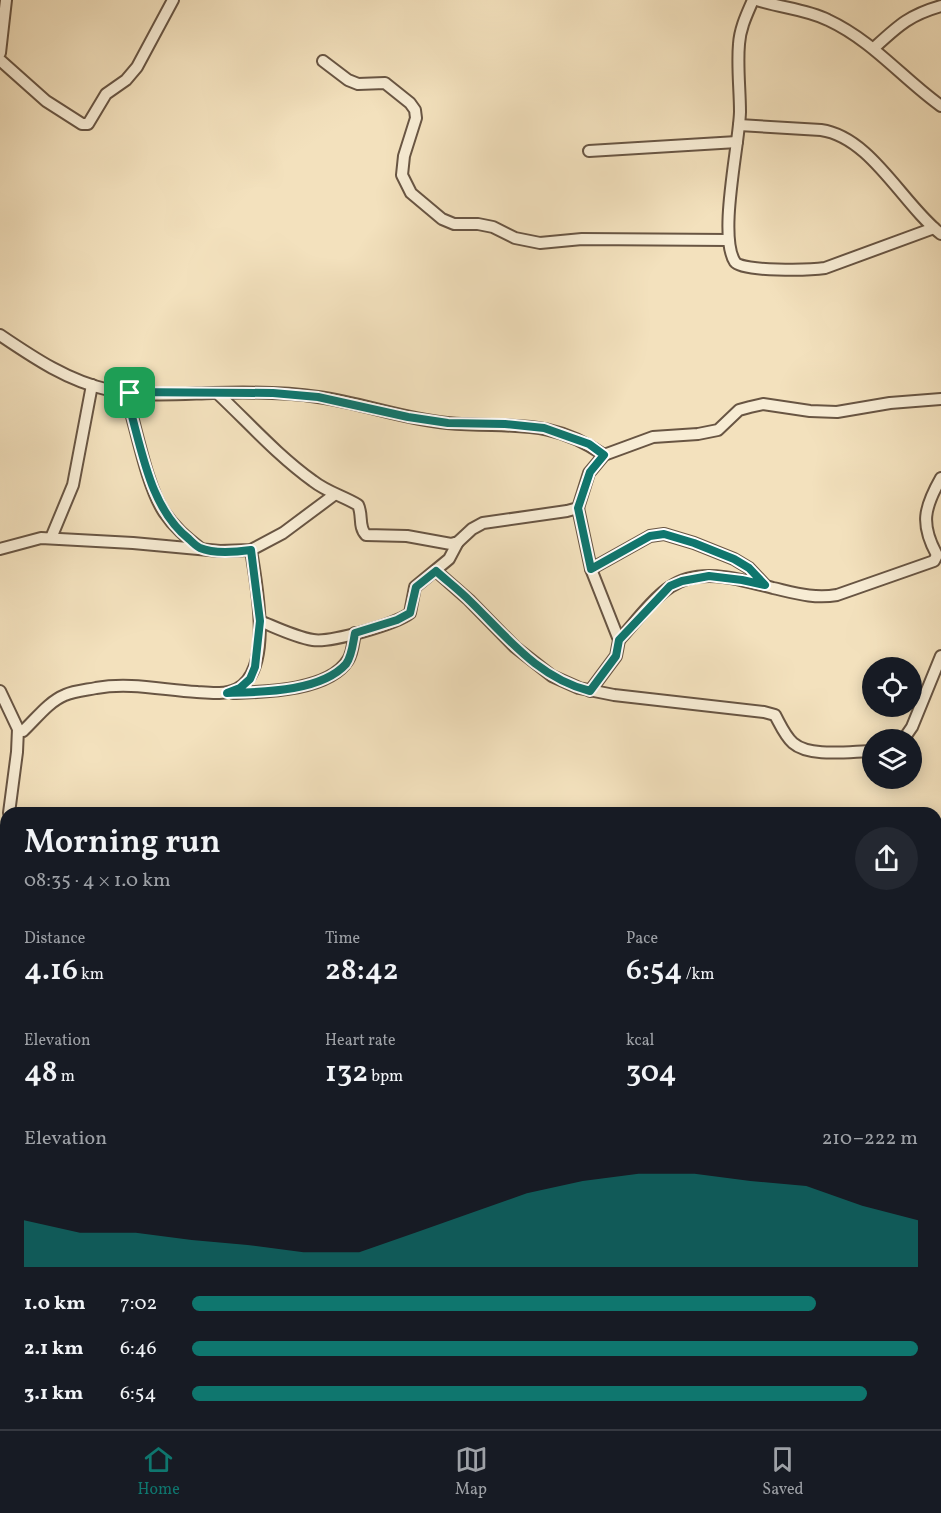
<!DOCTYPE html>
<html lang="en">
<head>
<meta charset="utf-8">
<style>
  :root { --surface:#171b24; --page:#242831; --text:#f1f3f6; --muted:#9ea1a6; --line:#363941; --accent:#0f766e }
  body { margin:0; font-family:Vollkorn,serif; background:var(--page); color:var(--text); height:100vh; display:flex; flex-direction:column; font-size:22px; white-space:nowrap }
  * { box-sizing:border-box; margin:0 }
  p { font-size:20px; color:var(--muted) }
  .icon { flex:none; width:33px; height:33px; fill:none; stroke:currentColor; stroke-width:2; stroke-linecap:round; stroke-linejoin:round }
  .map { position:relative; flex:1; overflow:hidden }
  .sheet { position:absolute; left:0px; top:807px; width:942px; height:622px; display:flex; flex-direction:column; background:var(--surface); border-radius:18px 18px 0 0; box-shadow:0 3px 15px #0003 }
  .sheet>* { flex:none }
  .controls { position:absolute; left:862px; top:657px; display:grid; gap:12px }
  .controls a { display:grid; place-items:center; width:60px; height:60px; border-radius:50%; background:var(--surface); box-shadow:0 3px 15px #0003; font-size:30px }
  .pin { position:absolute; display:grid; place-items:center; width:51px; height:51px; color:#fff; margin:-26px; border-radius:12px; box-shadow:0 3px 9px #0006 }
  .round { display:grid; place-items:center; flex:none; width:63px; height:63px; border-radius:32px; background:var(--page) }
  .summary { display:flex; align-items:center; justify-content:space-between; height:102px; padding:0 24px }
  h1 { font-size:33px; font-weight:600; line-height:45px }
  .figures { display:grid; grid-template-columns:repeat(3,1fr); gap:9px; height:102px; padding:6px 24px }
  .figures div { display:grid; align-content:center }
  .figures b { font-size:30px; font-weight:600 }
  .figures small { font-size:16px; font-weight:400 }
  .figures p { font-size:16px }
  .chart { height:168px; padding:12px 24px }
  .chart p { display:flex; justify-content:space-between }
  .chart svg { width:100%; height:108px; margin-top:6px; fill:var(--accent); opacity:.7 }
  ul { padding:0 24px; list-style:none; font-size:20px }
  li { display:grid; grid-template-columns:96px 72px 1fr; align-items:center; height:45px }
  li i { height:15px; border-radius:8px; background:var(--accent) }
  .menu { display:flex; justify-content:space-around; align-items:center; height:84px; border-top:2px solid var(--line); background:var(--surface); font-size:16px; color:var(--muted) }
  .menu a { display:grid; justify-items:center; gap:3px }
  .menu .selected { color:var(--accent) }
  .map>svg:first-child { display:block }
</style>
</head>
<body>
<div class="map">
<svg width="941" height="1429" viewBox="0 0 941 1429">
  <rect width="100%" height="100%" fill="#f3e1bd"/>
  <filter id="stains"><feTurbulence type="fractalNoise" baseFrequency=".00333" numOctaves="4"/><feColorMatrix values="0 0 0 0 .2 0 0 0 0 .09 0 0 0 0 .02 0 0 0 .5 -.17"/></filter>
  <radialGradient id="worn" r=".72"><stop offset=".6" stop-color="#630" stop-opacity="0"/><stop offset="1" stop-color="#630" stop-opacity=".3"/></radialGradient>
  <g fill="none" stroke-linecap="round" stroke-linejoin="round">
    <defs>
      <g id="minor">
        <path d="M753,0C747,14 740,28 739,44C737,66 740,90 740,112C739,146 718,236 735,262C742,272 811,270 825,268L934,228"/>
        <path d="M757,0C781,8 806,9 828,20C873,41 902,78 941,106"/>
        <path d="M874,48C898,26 909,15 941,6"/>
        <path d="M0,53L6,0"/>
        <path d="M0,60L46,101L82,124H88L106,94L126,80L137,67L173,0"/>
        <path d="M323,61L348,80L358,84L385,83L410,103L415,110L416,118L404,156L402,175L411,193L442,219L454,224H478L493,227L515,238L540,243L582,239L728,240"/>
        <path d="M739,125L821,130C871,137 903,205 941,234"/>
        <path d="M589,151L737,142"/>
        <path d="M0,335C34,358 68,381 109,390C143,397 179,394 213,393C248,392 284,392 318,397C362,403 403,419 447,423C509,429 548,416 604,455"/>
        <path d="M125,392C136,425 146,485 164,512C174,527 186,537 200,548"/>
        <path d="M217,393C249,423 277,455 313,481C327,492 343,496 358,505C363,515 358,527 366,535L407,536L451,544L458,542L472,529L483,523L567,511L578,508L589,473L604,455L653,437L698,434L718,430L739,410L750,407L763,404L810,411L837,412L890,403L941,399"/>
        <path d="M578,508L591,569L619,640L616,656L590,691"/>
        <path d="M51,538L73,485L92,385"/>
        <path d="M0,549L41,538L133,543L220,551L251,550L283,533L334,495"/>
        <path d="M591,569L650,536L664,534L694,543L734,559L749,568L765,585"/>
        <path d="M436,571L469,600L515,647L552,676L579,688L614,695L764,712L775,715C780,724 785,736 793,743C810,758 852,751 873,751"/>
        <path d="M260,621C277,628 295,637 313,640C330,643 396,624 410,613L415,587L449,559L458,542"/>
        <path d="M619,640C633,625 653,598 670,587C700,566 742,580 773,588C795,593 814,599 837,595L934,561L937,555C920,524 924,508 941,478"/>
        <path d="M0,691L18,729L17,752L9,813"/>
        <path d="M233,693C264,692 329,691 348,660C353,652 353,642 355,633"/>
        <path d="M23,731C36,719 48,702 65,695C74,691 86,690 96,688C130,682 163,690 197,692C210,693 225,695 237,689C274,670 256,583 251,550"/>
        <path d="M903,740L912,727L941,656"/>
        <path d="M936,1123H941"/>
        <path d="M0,1201C3,1153 2,1104 6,1055"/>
        <path d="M0,1265L6,1283"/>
        <path d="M0,1392L6,1394"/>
        <path d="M77,1424L91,1429"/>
        <path d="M223,1424L227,1429"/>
        <path d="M432,1424L433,1429"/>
        <path d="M562,1424V1429"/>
        <path d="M20,1429L21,1424"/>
        <path d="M143,1429L145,1424"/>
        <path d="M841,1429L842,1424"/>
      </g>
    </defs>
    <use href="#minor" stroke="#685543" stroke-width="14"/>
    <use href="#minor" stroke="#f7ecd4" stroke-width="10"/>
  </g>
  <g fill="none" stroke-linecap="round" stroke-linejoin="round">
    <defs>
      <path id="route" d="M125,392L273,393L318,397L408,417L448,423L505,424L544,428L589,444L604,455L590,472L578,508L591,569L650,536L664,534L694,543L734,559L749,568L765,585L742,580L709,576L682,581L670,586L619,640L616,656L590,691C538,678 507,637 470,601C459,590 447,581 436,571L416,587L410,613L397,620L355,633C353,643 352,656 346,664C321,692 261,692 227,693L240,688L250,679L255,667L260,621L251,550C236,552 214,554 200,548C196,546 192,542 189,539C147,506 141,441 125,392Z"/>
    </defs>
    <use href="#route" stroke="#fff" stroke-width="12"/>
    <use href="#route" stroke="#0f766e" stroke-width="8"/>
  </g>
  <rect width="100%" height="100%" filter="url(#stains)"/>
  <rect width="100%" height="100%" fill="url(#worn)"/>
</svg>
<div class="controls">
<a><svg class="icon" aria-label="locate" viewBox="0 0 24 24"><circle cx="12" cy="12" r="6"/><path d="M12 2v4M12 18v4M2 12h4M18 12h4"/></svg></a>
<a><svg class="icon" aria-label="layers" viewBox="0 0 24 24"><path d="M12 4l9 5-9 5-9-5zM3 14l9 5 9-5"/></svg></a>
</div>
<div class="pin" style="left:130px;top:393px;background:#1e9e55"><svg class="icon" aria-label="arrive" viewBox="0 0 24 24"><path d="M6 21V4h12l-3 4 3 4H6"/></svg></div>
<section class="sheet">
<div class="summary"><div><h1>Morning run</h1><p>08:35 · 4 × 1.0 km</p></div><a class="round"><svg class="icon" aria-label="share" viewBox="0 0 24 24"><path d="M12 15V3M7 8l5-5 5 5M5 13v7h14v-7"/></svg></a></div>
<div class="figures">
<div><p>Distance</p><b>4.16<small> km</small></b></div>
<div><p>Time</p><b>28:42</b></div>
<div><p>Pace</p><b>6:54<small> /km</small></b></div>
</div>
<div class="figures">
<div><p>Elevation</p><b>48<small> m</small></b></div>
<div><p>Heart rate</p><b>132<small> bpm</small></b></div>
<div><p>kcal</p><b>304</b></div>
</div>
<div class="chart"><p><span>Elevation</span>210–222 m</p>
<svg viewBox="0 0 160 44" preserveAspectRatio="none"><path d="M0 44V25L10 30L20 30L30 33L40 35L50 38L60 38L70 30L80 22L90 14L100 9L110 6L120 6L130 9L140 11L150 19L160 25V44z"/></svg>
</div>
<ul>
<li><b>1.0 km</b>7:02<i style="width:86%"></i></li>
<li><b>2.1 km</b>6:46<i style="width:100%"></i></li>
<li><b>3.1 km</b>6:54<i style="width:93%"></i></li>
</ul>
</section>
</div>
<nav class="menu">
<a class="selected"><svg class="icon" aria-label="home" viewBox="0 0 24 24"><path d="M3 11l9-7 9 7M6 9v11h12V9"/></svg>Home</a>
<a><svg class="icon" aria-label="map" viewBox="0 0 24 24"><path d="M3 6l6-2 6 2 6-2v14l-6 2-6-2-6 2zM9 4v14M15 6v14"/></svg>Map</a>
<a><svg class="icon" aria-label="saved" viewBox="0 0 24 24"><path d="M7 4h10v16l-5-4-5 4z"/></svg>Saved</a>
</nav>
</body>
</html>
